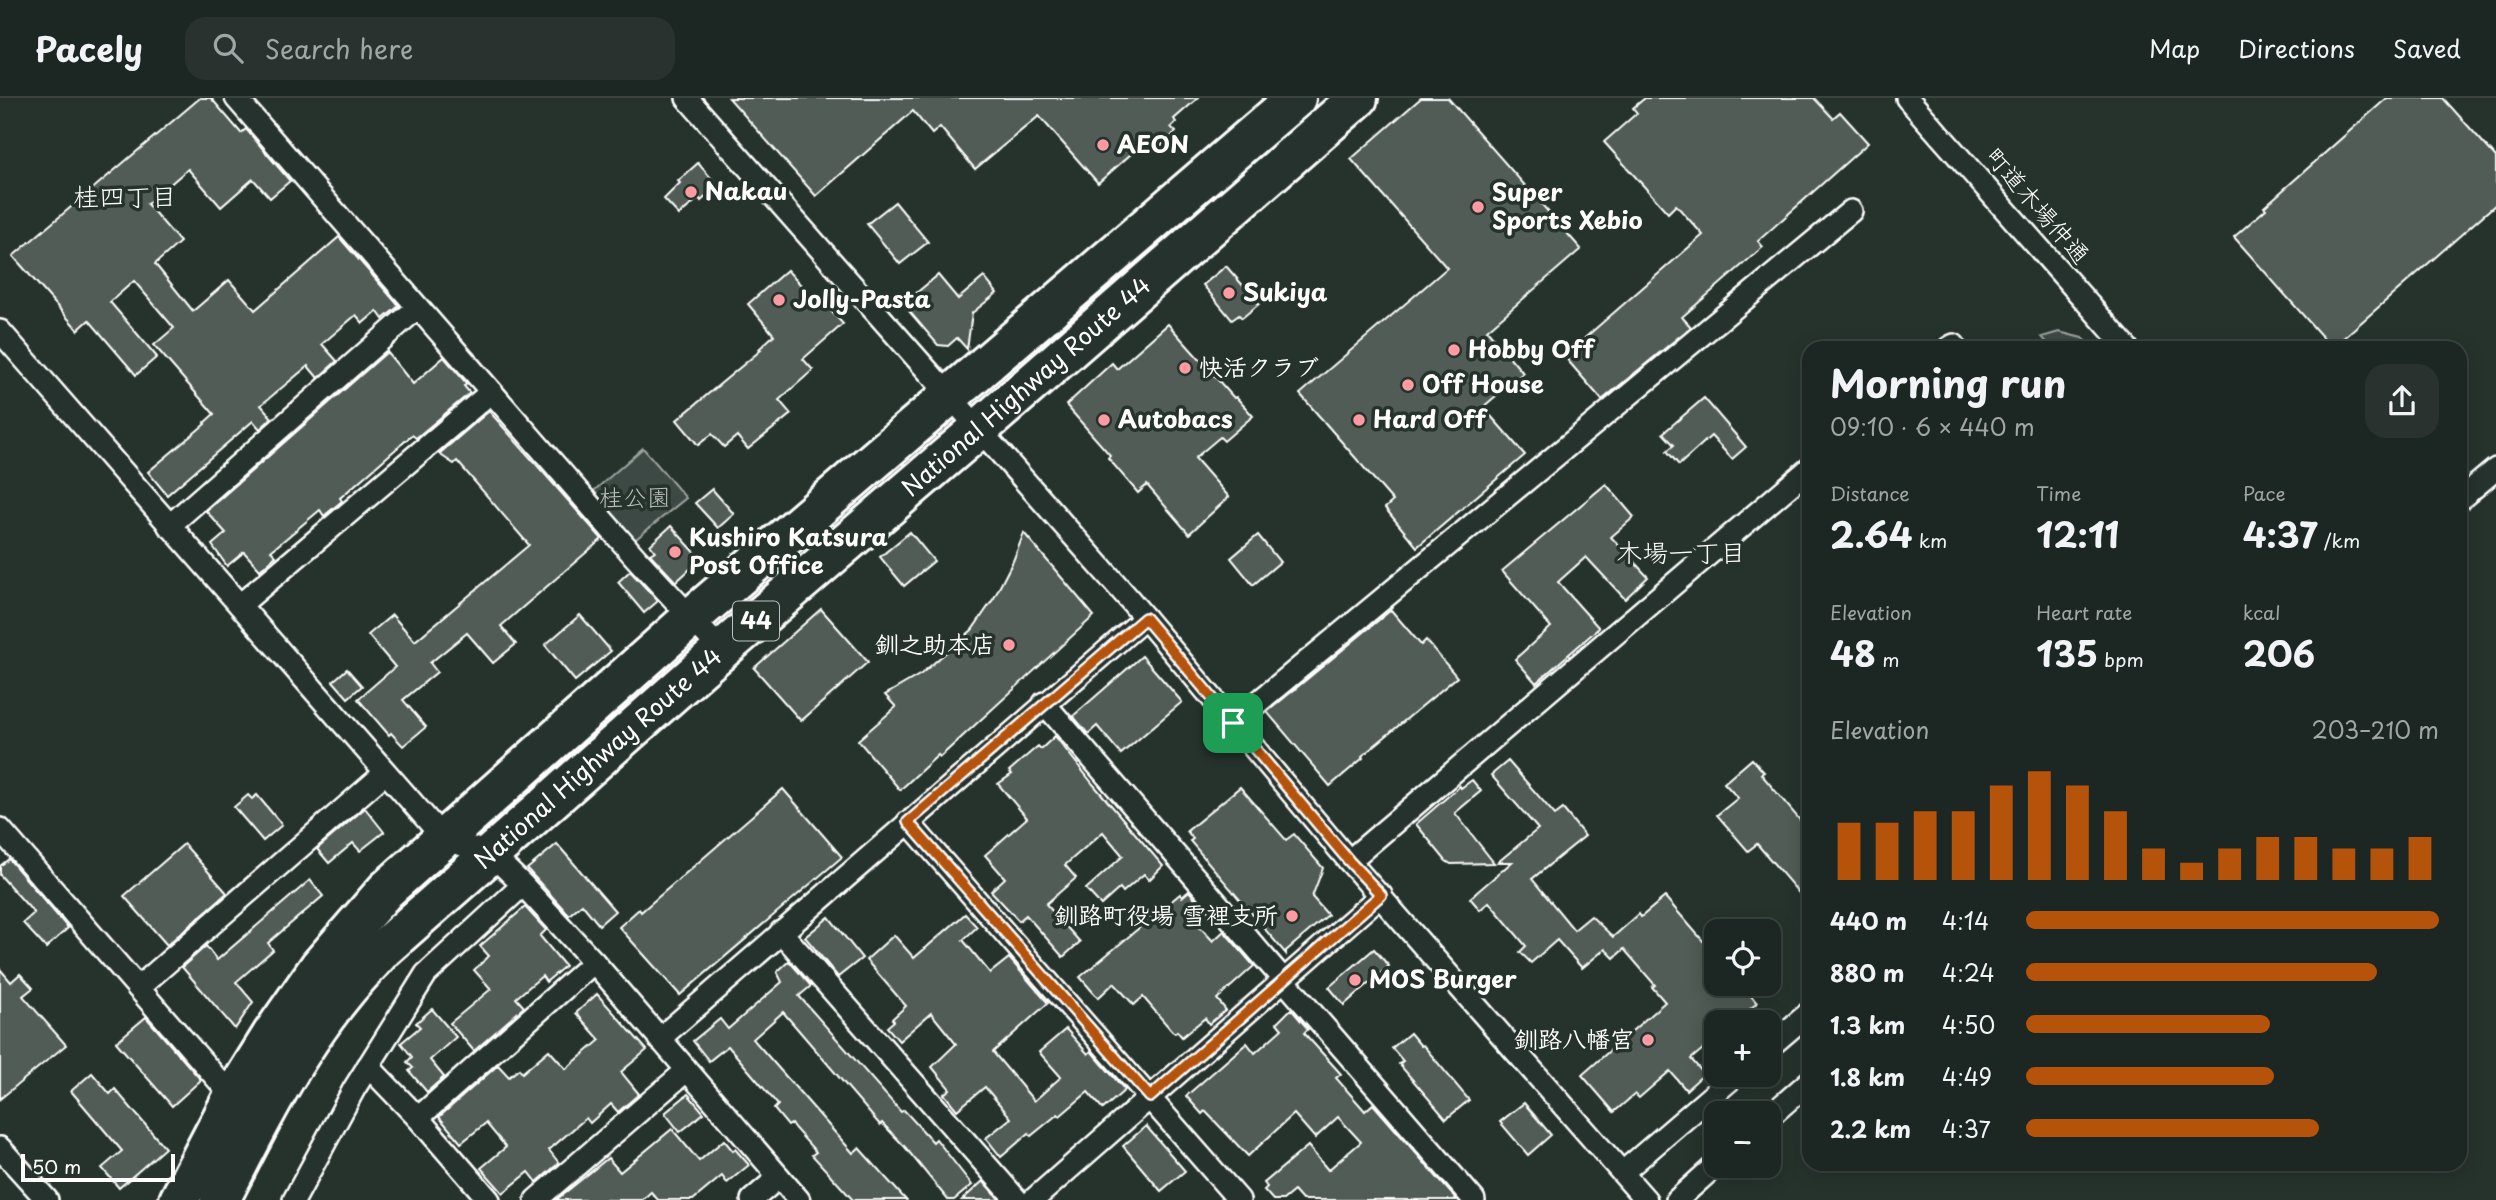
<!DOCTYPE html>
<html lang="en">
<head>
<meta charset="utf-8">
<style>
  :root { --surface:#1c2622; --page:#29322f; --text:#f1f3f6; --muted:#a0a5a5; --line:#3a4340; --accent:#b45309 }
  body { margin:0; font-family:"Playpen Sans","Klee One",sans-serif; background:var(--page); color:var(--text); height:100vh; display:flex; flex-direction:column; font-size:26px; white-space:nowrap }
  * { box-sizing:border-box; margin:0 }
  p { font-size:23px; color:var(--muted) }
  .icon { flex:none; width:38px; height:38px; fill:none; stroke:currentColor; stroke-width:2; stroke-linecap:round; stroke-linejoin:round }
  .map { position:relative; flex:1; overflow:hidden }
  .drawer { position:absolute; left:1802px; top:243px; width:665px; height:830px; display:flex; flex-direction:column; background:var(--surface); border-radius:21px; box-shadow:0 4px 18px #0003,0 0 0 2px var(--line) }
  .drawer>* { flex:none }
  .buttons { position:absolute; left:1704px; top:821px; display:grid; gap:14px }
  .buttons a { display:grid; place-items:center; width:77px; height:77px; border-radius:14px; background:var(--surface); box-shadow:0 4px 18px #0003,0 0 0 2px var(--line); font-size:35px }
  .scale { position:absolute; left:21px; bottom:18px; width:154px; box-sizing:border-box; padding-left:7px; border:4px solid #fff; border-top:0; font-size:19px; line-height:24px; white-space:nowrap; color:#fff; -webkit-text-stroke:5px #26332d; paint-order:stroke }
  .pin { position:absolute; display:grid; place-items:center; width:60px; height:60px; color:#fff; margin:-30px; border-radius:14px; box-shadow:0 4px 10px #0006 }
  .round { display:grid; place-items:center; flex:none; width:74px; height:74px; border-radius:21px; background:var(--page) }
  .overview { display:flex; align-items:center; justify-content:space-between; height:119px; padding:0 28px }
  h1 { font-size:38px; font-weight:700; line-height:52px }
  .figures { display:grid; grid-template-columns:repeat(3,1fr); gap:10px; height:119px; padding:7px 28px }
  .figures div { display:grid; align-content:center }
  .figures b { font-size:35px; font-weight:700 }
  .figures small { font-size:19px; font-weight:400 }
  .figures p { font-size:19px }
  .chart { height:196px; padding:14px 28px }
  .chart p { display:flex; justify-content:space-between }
  .chart svg { width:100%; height:126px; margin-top:7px; stroke:var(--accent); stroke-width:6 }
  ul { padding:0 28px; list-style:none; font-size:23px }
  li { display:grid; grid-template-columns:112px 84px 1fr; align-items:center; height:52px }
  li i { height:18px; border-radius:9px; background:var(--accent) }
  header { display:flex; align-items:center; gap:42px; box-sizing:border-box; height:98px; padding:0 35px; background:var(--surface); border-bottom:2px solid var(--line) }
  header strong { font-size:33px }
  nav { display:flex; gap:38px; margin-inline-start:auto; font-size:24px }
  .search { width:490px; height:63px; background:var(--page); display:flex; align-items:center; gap:18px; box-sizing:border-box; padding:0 24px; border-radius:21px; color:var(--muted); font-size:26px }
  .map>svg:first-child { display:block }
</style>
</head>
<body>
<header>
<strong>Pacely</strong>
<div class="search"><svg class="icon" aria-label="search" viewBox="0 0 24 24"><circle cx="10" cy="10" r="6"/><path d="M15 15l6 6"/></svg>Search here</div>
<nav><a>Map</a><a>Directions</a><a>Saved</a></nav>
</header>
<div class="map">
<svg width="2496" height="1102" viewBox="0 0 2496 1102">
  <rect width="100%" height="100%" fill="#26332d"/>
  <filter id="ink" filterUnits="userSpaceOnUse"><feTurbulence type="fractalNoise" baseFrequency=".0143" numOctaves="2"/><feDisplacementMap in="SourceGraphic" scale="14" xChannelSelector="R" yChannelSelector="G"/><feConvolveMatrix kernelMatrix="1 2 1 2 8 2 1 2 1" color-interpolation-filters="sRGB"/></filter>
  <g filter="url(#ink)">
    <g fill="#3e4944" stroke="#9ea4a2" stroke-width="2">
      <path d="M2059,234L2082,240L2095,250H2052L2042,239Z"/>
      <path d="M643,350L686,400L631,445L589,397Z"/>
    </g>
    <g fill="#515c57" stroke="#fff" stroke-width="2">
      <path d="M200,0H211L241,35L246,31L290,83L270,100L253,81L221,109L188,71L147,106L180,144L155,166L193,213L229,182L255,212L339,139L399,208L383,221L377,213L363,225L356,217L322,246L337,263L318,280L308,268L261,307L272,320L260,331L253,323L167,397L148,374L205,326L204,325L214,316L154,247L174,230L134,183L110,204L157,259L136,277L89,222L78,232L13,158Z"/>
      <path d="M729,0H1198L1174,21L1176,24L1171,29L1176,34L1156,52L1147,42L1098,85L1039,18L975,71L940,29L932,36L913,13L816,98Z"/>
      <path d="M1421,0H1448L1581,151L1487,232L1523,275L1483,309L1525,357L1417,449L1385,410L1393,403L1300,296L1447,170L1351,61Z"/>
      <path d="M1645,0H1814L1833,20L1840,14L1868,45L1758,143L1763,149L1682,219L1691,229L1602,302L1564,258L1703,137L1676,107L1668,115L1604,44L1637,15L1633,10Z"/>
      <path d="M2387,0H2443L2496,59V106L2332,250L2234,139L2266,111L2264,109Z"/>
      <path d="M698,65L718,88L701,103L699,100L679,117L664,101L680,85L678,83Z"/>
      <path d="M895,104L928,144L900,166L867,126Z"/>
      <path d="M1226,168L1259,206L1242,220L1239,217L1232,222L1203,187Z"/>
      <path d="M787,172L815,202L818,199L843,226L803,261L813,272L779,302L791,316L748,351L737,338L724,349L712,336L698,347L677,322L761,252L759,251L774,237L748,206Z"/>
      <path d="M938,177L958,201L984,179L997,195L972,215L967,251L957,240L948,248L938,247L903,206Z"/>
      <path d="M1168,226L1234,300L1236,299L1253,318L1224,343L1220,339L1195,360L1229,399L1189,436L1147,387L1138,395L1108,360L1110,357L1066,307L1112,265L1117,271Z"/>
      <path d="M387,254L413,286L444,259L467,286L464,288L470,295L416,340L412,337L340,400L342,403L324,418L320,412L271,453L276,458L260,472L244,454L227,468L212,447L226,435L206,413Z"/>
      <path d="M1704,300L1746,349L1732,361L1711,338L1679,367L1667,353L1674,347L1663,335Z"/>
      <path d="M489,313L602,441L501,528L516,546L493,565L467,535L430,565L437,574L403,602L426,629L403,648L391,635L389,637L358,601L395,569L368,537L392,517L415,543L529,447L457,363L454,366L439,356Z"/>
      <path d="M1606,386L1634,419L1611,439L1648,479L1625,501L1586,459L1558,484L1599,530L1536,585L1515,561L1551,529L1502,473Z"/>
      <path d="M712,391L734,416L718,430L695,405Z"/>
      <path d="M671,428L701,461L676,484L650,456L655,453L650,447Z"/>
      <path d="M910,434L934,463L904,488L880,459Z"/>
      <path d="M1024,435L1094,518L940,659L938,657L900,692L858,642L896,609L885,597L921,576L972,532L994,500L1013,463Z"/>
      <path d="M1258,437L1280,464L1253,487L1231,460Z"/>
      <path d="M630,473L658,503L644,515L618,484Z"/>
      <path d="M821,511L868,564L801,623L754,570Z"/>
      <path d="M1391,512L1421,547L1426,542L1457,579L1362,658L1363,660L1330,688L1267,614Z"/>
      <path d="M580,517L611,553L575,583L545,547Z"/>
      <path d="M1142,558L1182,604L1121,656L1097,628L1088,636L1073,618Z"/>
      <path d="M347,571L362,588L348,600L333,583Z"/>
      <path d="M1055,638L1093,686L1163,768L1149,782L1144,776L1123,794L1120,790L1101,807L1086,791L1123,758L1103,734L1065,767L1076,780L1046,806L1080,844L1063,859L1026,817L1019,823L991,793L1005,780L985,757L1027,720L998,686L1012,676L1009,673L1038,648L1041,651Z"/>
      <path d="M1752,661L1764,674L1761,676L1810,734V808L1757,746L1748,753L1717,717L1738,700L1724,685Z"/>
      <path d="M1508,663L1555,717L1563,711L1585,738L1532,781L1574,832L1591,818L1613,839L1639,816L1641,819L1665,799L1717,859V886H1741L1757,905L1749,912L1759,924H1717V939L1691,961L1704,976L1686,992L1670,973L1639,1000L1635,996L1614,1014L1582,977L1665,904L1652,889L1655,887L1624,851L1614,860L1605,851L1582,870L1557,842L1531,865L1520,854L1526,848L1489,804L1480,812L1470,800L1512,764H1498L1538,731L1491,677Z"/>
      <path d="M1472,682L1481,693L1455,715L1494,765L1451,766L1446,763L1416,726L1460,688L1461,690Z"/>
      <path d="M1240,689L1286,742L1294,736L1323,770L1312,799L1328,817L1286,853V856L1190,743L1193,741L1187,733Z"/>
      <path d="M783,691L842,759L680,897L619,829L639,811L641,814Z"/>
      <path d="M248,697L252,701L257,697L282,727L263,743L234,709Z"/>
      <path d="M365,710L384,734L360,753L353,745L329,765L317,751Z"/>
      <path d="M184,746L227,795L167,847L124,798Z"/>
      <path d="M557,746L615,813L599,827L582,806L569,817L527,771Z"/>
      <path d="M9,761L68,830L46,850L23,825L34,815L0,777V768Z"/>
      <path d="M310,782L323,798L268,845L273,852L236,884L253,904L235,931L182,869L206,848L217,862Z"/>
      <path d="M1189,793L1201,809L1190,818L1213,843L1224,833L1254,868L1217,901L1226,912L1209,926L1205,920L1182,939L1177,933L1175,935L1172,933L1143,899L1134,907L1114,885L1098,900L1080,879L1180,796L1182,799Z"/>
      <path d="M525,809L546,832L540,838L565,868L546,884L542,878L516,900L524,909L474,953L450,925L491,891L474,872L489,858L480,848Z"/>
      <path d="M965,816L977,829L963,842L990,875L1009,860L1048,905L993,954L1034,1003L1061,979L1039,954L1066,931L1088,956L1091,953L1125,992L1103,1011L1088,994L1060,1018L1058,1016L1031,1038L1029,1035L1001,1059L986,1040L1011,1020L985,989L957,1012L944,996L950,991L932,969L956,946L931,915L899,943L887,929L894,923L892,921L906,908L866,862L894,837L914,860Z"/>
      <path d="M829,819L862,860L838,879L805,839Z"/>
      <path d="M1374,851L1389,868L1344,907L1329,889Z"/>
      <path d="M789,863L811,888L799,898L901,1014L904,1012L933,1044L936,1041L972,1087L954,1102H948L905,1049L882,1025L880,1027L783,914L753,941L853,1055L859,1050L906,1102H853L812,1057L816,1054L791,1026L788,1028L774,1011L778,1007L728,948L709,963L693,943L720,921L728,931L782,884L777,874Z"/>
      <path d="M0,871L11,884L20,876L33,890L23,898L66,947L0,1001Z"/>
      <path d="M597,896L647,952L621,974L639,996L618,1014L611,1006L590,1025L586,1020L549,1052L559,1065L537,1084L529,1074L503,1095L481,1070L506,1049L486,1025L461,1045L439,1019L498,967L509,979L519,971L522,975L549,952L566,971L600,942L576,915Z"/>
      <path d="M432,911L456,939L430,962L444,979L427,994L409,973L413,970L407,964L412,959L401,945L420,929L416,925Z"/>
      <path d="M1291,911L1308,931L1304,935L1341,976L1336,980L1365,1013L1373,1006L1457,1102H1302L1294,1093L1283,1102H1273L1264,1092L1267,1089L1264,1085L1308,1048L1328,1072L1361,1044L1338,1019L1315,1040L1294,1016L1248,1058L1205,1013L1202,1016L1186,998L1247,945L1255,955L1282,931L1277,925Z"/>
      <path d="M146,919L201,982L172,1008L116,944Z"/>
      <path d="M1410,935L1421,948L1423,947L1469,1002L1446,1021L1399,966L1403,963L1392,950Z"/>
      <path d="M92,975L110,996L115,991L165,1050L119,1090L102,1070L122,1053L71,993Z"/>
      <path d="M688,996L704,1015L680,1034L665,1015Z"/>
      <path d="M1524,1005L1551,1037L1528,1057L1500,1024Z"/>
      <path d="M1146,1028L1185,1073L1161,1093L1123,1048Z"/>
      <path d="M672,1031L699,1063L724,1042L733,1053L735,1051L749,1067L727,1085L722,1078L693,1102H658L651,1094L642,1102H556L608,1060L620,1074Z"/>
      <path d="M983,1083L1000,1102H962Z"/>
    </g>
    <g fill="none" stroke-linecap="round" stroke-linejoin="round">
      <defs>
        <g id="street">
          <path d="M236,0L635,459L721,552"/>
          <path d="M687,0L1129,501L1349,763L1646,1102"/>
          <path d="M1907,0L2127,250"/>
          <path d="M0,233L445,742L490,755L523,787L594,864L799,1102"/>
          <path d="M1949,250L1954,247"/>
          <path d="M2460,401L2496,371"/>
          <path d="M169,428L417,210"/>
          <path d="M240,507L491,294"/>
          <path d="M1044,605L1474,1102"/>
          <path d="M1233,625L1851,113"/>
          <path d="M908,724L1239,1102"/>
          <path d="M0,731L233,999L240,1004"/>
          <path d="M1349,763L1810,370"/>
          <path d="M781,834L1017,1102"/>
          <path d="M138,890L385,675"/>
          <path d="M659,941L1145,520"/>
          <path d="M1769,949L1810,914"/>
          <path d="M368,968L418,1020L489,1102"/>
          <path d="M1769,1019L1810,983"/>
          <path d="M418,1020L594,864"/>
          <path d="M0,1050L47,1102"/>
          <path d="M1623,1074L1737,976"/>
          <path d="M294,1102L354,991L426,876L523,787"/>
          <path d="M536,1102L686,973"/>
          <path d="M752,1102L779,1079"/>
          <path d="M1033,1102L1381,797"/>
          <path d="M1677,1102L1717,1066"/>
        </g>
        <g id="highway">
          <path d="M179,1102L233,999L273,935L319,869L386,792L691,520L1296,0"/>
          <path id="s1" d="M220,1102C256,1031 293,957 344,895C356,880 370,866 383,851L709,563L979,331L1358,0"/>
        </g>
      </defs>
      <use href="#street" stroke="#fff" stroke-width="26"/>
      <use href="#highway" stroke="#fff" stroke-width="44"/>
      <use href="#street" stroke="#26332d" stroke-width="21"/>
      <use href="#highway" stroke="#26332d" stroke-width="38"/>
    </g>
  </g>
  <g fill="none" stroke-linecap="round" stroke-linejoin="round" filter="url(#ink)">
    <defs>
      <path id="route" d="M1145,520L1349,763L1381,797L1150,999L908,724Z"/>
    </defs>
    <use href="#route" stroke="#fff" stroke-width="14"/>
    <use href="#route" stroke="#b45309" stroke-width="9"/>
  </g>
  <g fill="#ff9aa2" stroke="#26332d" stroke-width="2.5">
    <circle cx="1103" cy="47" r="7"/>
    <circle cx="691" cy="94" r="7"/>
    <circle cx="1478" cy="109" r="7"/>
    <circle cx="1229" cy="195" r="7"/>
    <circle cx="779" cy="202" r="7"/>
    <circle cx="1454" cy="252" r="7"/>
    <circle cx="1185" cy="270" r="7"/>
    <circle cx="1408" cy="287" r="7"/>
    <circle cx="1104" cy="322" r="7"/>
    <circle cx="1359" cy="322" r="7"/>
    <circle cx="675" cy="454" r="7"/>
    <circle cx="1009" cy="547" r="7"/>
    <circle cx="1292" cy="818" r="7"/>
    <circle cx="1355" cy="882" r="7"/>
    <circle cx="1648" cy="942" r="7"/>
  </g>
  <g text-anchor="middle" stroke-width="7" stroke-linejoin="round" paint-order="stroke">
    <rect fill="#26332d" stroke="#bec2c0" stroke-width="2" x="733" y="503.5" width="46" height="39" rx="5"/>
    <g font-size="23" font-weight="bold" fill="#fff">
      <text x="756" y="531">44</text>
    </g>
    <g font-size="24" font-weight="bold" fill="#fff" stroke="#26332d" text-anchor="start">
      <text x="1117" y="55">AEON</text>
      <text x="705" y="102">Nakau</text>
      <text x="1492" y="103">Super<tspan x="1492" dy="28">Sports Xebio</tspan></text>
      <text x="1243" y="203">Sukiya</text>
      <text x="793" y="210">Jolly-Pasta</text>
      <text x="1468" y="260">Hobby Off</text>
      <text x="1199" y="278">快活クラブ</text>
      <text x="1422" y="295">Off House</text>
      <text x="1118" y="330">Autobacs</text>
      <text x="1373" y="330">Hard Off</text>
      <text x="689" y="448">Kushiro Katsura<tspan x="689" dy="28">Post Office</tspan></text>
      <text x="995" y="555" text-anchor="end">釧之助本店</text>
      <text x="1278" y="826" text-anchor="end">釧路町役場 雪裡支所</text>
      <text x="1369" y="890">MOS Burger</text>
      <text x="1634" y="950" text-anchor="end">釧路八幡宮</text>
    </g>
    <g font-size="24" fill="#fff" stroke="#26332d">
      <text transform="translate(2037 108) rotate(49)" y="8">町道木場仲通</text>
      <text dy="8" stroke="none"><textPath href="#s1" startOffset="1155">National Highway Route 44</textPath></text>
      <text dy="8" stroke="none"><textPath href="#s1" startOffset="588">National Highway Route 44</textPath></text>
    </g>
    <g font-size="24" fill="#bbbfbe" stroke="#26332d">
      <text x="635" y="408">桂公園</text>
    </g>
    <g font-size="26" fill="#fff" stroke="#26332d">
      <text x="125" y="108">桂四丁目</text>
      <text x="1681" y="464">木場一丁目</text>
    </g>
  </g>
</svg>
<div class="buttons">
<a><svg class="icon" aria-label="locate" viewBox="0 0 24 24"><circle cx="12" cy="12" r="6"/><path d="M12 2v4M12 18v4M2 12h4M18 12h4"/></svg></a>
<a>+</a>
<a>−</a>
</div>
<div class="scale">50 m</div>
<div class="pin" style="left:1233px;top:625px;background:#1e9e55"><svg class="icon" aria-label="arrive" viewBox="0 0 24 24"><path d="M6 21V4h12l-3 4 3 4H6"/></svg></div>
<section class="drawer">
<div class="overview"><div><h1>Morning run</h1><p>09:10 · 6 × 440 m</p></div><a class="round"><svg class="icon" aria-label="share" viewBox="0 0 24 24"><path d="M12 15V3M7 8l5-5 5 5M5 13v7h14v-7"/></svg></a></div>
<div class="figures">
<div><p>Distance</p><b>2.64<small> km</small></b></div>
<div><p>Time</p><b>12:11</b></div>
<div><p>Pace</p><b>4:37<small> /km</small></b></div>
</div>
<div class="figures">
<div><p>Elevation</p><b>48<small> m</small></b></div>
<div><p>Heart rate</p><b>135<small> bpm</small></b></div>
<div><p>kcal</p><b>206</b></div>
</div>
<div class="chart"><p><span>Elevation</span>203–210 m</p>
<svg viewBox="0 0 160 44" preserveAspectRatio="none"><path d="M5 44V24M15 44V24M25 44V20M35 44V20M45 44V11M55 44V6M65 44V11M75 44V20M85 44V33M95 44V38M105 44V33M115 44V29M125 44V29M135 44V33M145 44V33M155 44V29"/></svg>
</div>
<ul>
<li><b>440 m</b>4:14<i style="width:100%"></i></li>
<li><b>880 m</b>4:24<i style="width:85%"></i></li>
<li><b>1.3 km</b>4:50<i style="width:59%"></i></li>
<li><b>1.8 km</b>4:49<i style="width:60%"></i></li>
<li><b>2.2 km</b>4:37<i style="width:71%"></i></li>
</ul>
</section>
</div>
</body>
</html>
